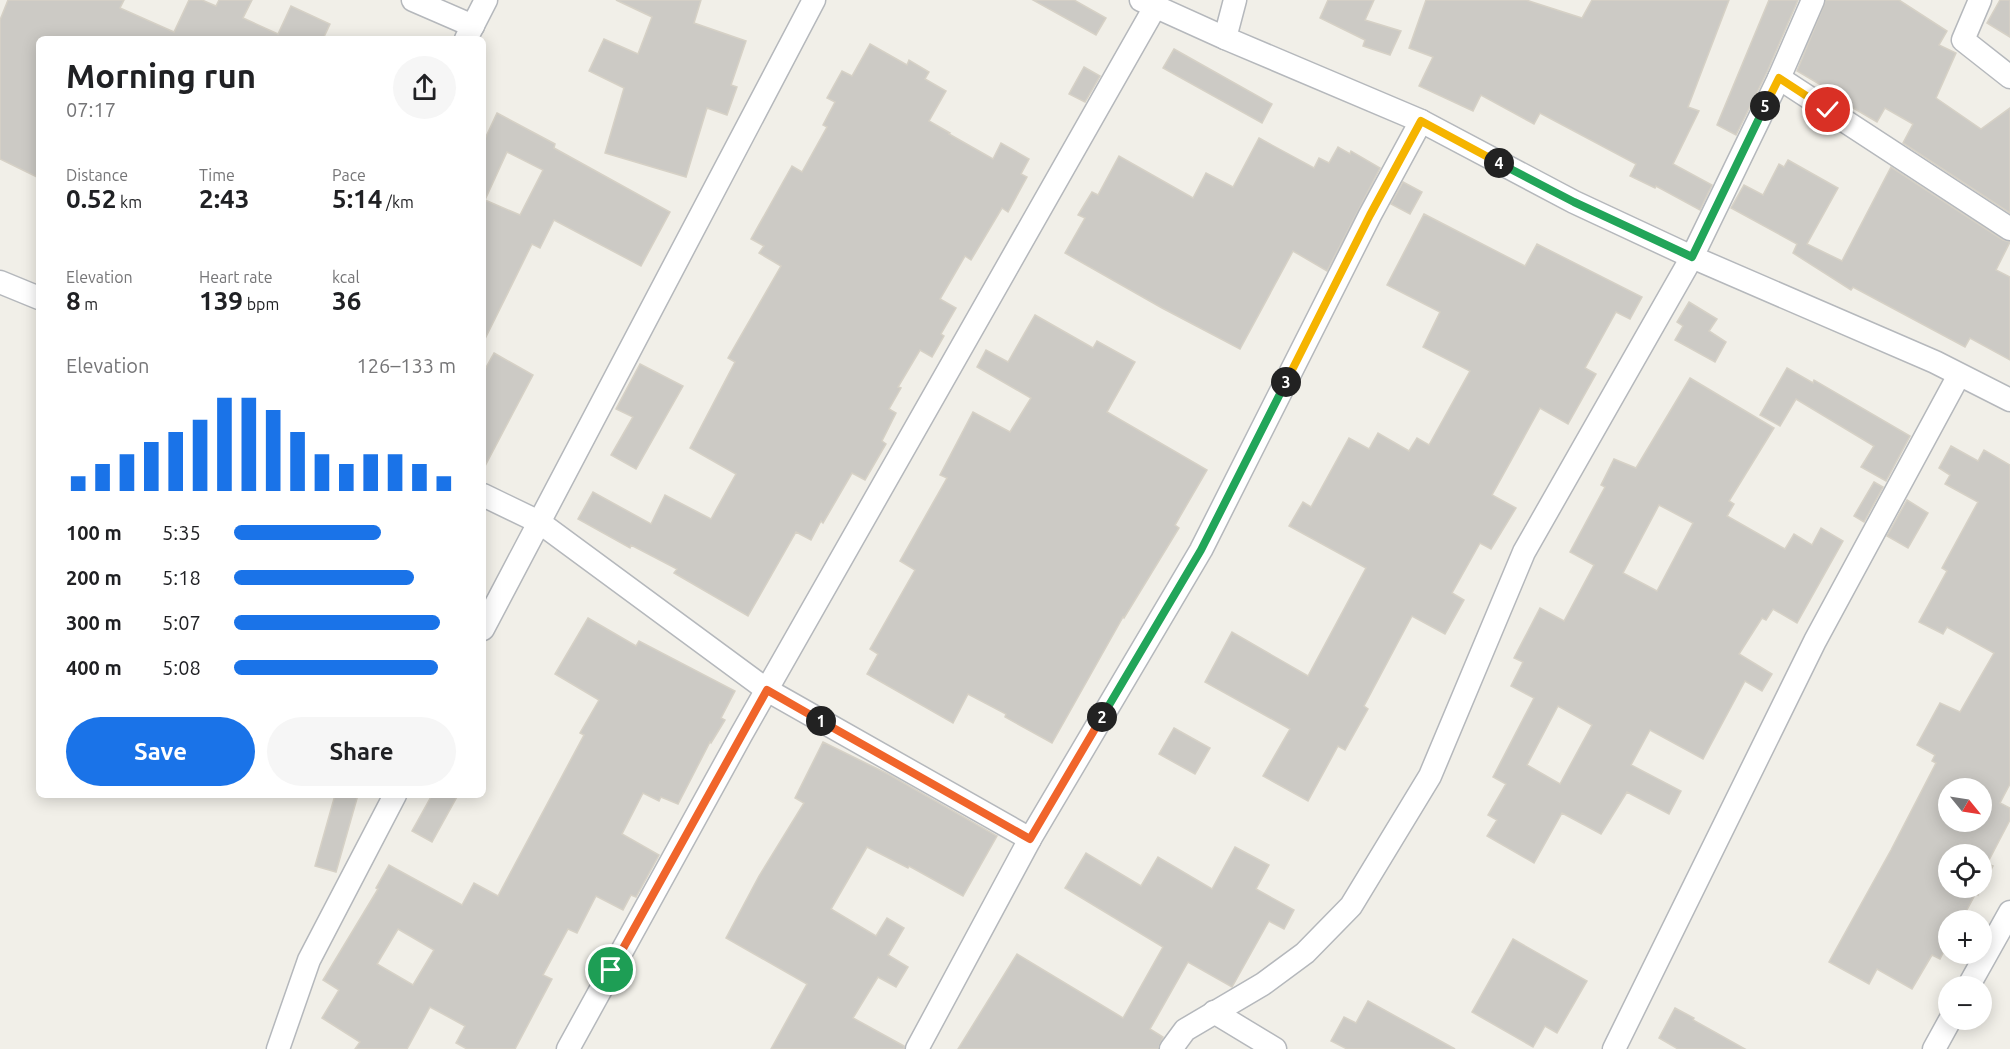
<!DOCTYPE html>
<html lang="en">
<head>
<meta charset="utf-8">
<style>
  :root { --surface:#fff; --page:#f6f6f6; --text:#202124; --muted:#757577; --accent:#1a73e8 }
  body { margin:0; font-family:Ubuntu,sans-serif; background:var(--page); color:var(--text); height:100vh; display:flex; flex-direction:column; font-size:22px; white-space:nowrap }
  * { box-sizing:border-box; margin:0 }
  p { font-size:20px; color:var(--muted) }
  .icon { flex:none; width:33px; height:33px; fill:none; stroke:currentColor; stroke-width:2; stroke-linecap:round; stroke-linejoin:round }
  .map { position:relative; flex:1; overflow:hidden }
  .panel { position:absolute; left:36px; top:36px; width:450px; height:762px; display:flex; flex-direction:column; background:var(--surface); border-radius:9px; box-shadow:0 3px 15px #0003 }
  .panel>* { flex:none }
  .needle { width:39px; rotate:120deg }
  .tools { position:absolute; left:1938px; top:778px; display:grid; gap:12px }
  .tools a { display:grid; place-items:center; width:54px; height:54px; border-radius:50%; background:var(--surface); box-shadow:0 3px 15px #0003; font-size:30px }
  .pin { position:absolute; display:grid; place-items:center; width:51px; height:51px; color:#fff; margin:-26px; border:3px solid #fff; border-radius:50%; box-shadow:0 2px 6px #0007 }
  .km { position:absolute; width:30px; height:30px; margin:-15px; border-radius:50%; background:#222; color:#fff; font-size:16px; line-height:30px; text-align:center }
  .round { display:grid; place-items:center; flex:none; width:63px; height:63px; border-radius:32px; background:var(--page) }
  .headline { display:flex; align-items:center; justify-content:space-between; height:102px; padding:0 30px }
  h1 { font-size:33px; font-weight:700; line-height:45px }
  .metrics { display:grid; grid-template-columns:repeat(3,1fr); gap:9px; height:102px; padding:6px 30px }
  .metrics div { display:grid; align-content:center }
  .metrics b { font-size:26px; font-weight:700 }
  .metrics small { font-size:16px; font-weight:400 }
  .metrics p { font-size:16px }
  .chart { height:168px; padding:12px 30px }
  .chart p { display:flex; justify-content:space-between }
  .chart svg { width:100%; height:108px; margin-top:6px; stroke:var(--accent); stroke-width:6 }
  .primary-button { display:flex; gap:12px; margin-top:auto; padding:12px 30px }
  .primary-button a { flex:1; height:69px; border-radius:36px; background:var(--accent); color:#fff; font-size:24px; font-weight:700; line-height:69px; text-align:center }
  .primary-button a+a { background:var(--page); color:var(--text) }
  ul { padding:0 30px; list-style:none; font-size:20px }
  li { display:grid; grid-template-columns:96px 72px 1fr; align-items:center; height:45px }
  li i { height:15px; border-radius:8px; background:var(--accent) }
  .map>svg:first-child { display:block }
</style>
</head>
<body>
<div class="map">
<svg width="2010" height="1049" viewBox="0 0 2010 1049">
  <rect width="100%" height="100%" fill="#f1efe8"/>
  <g fill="#cccac5" stroke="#d6d1c6" stroke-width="1.5" fill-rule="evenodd">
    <path d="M8,0H124L120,8L174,32L189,0H202L216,6L219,0H252L243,18L278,34L291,6L330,24L323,39H39V178L0,159V20Z"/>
    <path d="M616,0H701L694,23L746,41L731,85L737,87L727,115L707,108L686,177L605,153L624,88L589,71L604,39L638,54L652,17Z"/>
    <path d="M1033,0H1074L1106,18L1096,35Z"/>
    <path d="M1328,0H1374L1365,20L1401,31L1390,55L1363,46L1365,40L1320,18Z"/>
    <path d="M1426,0H1526L1582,18L1592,0H1729L1688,107L1699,111L1673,164L1712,185L1700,210L1656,186L1655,188L1630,176L1636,164L1540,113L1534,124L1481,95L1473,111L1419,86L1433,57L1409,48Z"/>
    <path d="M1769,0H1798L1767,72L1736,135L1717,125Z"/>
    <path d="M1826,0H1899L1947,31L1939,45L1956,53L1936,98L1981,129L2010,108V213L1903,143L1913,124L1885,108L1877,122L1836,98L1838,95L1797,71Z"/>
    <path d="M2000,0H2010V37L1987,23Z"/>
    <path d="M870,44L907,65L909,60L929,72L925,79L946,91L929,121L950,133L949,134L993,159L1001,143L1029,159L1021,174L1027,177L1008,212L1002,208L971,260L965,256L940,299L956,308L941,334L944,336L932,357L920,350L898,387L901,388L889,409L896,413L882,441L886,444L865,480L852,473L823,523L821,521L811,540L796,532L748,616L674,573L677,569L631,545L630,548L578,519L593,492L651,524L665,495L711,519L736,474L690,448L735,362L728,358L781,266L759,253L764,246L751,239L792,166L802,172L827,127L823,125L835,102L827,98L842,71L852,76Z"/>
    <path d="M1174,49L1272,104L1262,123L1163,68Z"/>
    <path d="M1084,67L1100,76L1085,102L1069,94Z"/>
    <path d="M497,113L555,144L554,148L670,212L641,266L554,220L540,248L532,244L483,343V143ZM507,152L543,170L520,215L485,200Z"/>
    <path d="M1259,138L1314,168L1319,158L1329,163L1338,147L1350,154L1351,151L1380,168L1327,271L1293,251L1240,349L1162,308L1065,253L1085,218L1078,215L1092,192L1098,195L1119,156L1193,198L1206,173L1233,187Z"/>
    <path d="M1788,160L1838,188L1807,244L1842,261L1891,167L2003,240L2010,242L1996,270L2010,277V360L1970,338L1965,347L1853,287L1851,290L1793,253L1797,244L1731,208L1744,185L1763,195L1779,164L1784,167Z"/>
    <path d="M1403,182L1422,192L1410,214L1391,204Z"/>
    <path d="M1424,214L1525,266L1537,244L1642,297L1630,319L1616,312L1585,368L1596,374L1568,424L1540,408L1492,495L1516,508L1491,549L1480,543L1452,593L1464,600L1445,634L1412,616L1364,706L1368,709L1345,750L1338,746L1308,801L1263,776L1290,729L1205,682L1232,632L1308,676L1366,568L1289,526L1303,502L1311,507L1349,438L1369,449L1378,433L1409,451L1417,438L1429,445L1470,371L1423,347L1440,312L1387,285Z"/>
    <path d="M1689,302L1717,319L1709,331L1726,342L1715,362L1675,340L1683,326L1677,322Z"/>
    <path d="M1035,315L1093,348L1097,341L1135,362L1107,412L1207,470L1175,525L1179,528L1124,618L1123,617L1052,743L1005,717L1006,714L968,694L953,723L867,674L878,654L870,649L915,570L900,561L947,478L940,475L973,412L1010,432L1031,398L977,367L986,350L1008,362Z"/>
    <path d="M494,353L533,375L483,470V373Z"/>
    <path d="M640,364L683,386L636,469L611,455L633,417L616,409Z"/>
    <path d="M1787,368L1813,383L1814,380L1910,436L1886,481L1861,467L1874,446L1796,399L1780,426L1760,415Z"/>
    <path d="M1690,378L1774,428L1729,501L1734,504L1727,516L1785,549L1794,534L1812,545L1821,528L1843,541L1797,623L1773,609L1766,620L1762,618L1739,654L1772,674L1762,691L1745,681L1703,759L1650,730L1631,765L1681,791L1669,814L1627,792L1601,834L1562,813L1534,863L1487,836L1497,820L1488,815L1506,784L1493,777L1534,698L1511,686L1523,662L1514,658L1540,608L1564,621L1594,565L1570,552L1605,487L1601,485L1614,459L1636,468ZM1659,505L1693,523L1657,591L1623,573ZM1558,706L1592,725L1560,784L1527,765Z"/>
    <path d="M1951,446L1978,461L1984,450L2010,465V784L2000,803L2010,808V820L1987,864L1993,866L1978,895L1976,893L1961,921H1948V943L1940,959L1932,955L1912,989L1877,969L1869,984L1829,962L1891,850L1936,763L1932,761L1935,755L1917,745L1940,703L1960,712L1994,653L1947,627L1943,634L1919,622L1947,571L1942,568L1978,502L1945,484L1950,475L1939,468ZM1948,789H1982V822H1948ZM1948,855H1982V888H1948Z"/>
    <path d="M1874,482L1883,487L1864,522L1854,516Z"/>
    <path d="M1907,500L1928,513L1908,548L1887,536Z"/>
    <path d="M588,618L636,646L639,641L735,691L721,718L725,720L711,743L710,742L678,804L661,797L659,801L643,793L622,834L659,855L636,897L631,895L623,910L596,896L577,933L568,929L543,975L552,979L515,1049H467L456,1043L465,1026L430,1007L407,1049H355L360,1042L322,1018L339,990L323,980L378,889L376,888L389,865L462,905L474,883L498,896L584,735L580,733L599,700L555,674ZM398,929L434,950L413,985L377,964Z"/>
    <path d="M1174,728L1210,748L1195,774L1159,754Z"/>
    <path d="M823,742L888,774L997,836L963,896L909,866L908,868L867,847L831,909L876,936L887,918L904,928L888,955L908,967L896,987L878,977L853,1018L904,1046V1049H771L807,984L726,938L759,876L804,803L795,798Z"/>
    <path d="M335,795H358L336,872L315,866Z"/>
    <path d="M432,795H458L432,842L412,831Z"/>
    <path d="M1235,847L1269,865L1256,889L1294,910L1284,929L1269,921L1232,987L1188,962L1150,1029L1163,1037L1158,1049H958L1017,954L1123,1018L1163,947L1065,888L1086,853L1141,886L1158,857L1212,889Z"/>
    <path d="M1513,939L1587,981L1557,1033L1545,1026L1533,1047L1472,1012Z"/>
    <path d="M1368,1001L1455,1049H1347L1331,1041L1344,1017L1356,1023Z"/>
    <path d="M1675,1008L1694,1018L1693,1020L1745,1049H1678L1659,1038Z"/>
  </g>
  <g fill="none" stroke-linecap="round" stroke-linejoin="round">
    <defs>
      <g id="street">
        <path d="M413,0L473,26"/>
        <path d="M1141,0L1225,38"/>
        <path d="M1235,0L1225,38L1421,121L1574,202L1692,257L1935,362L2010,400"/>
        <path d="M1980,0L1963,40L2010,77"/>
        <path d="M466,39L486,0"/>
        <path d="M1779,78L2010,229"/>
        <path d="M0,282L39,298"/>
        <path d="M483,495L539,522L767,690L1030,839"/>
        <path d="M483,629L814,0"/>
        <path d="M1968,987L2010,912"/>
        <path d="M1214,1012L1275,1049"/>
        <path d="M278,1049L309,960L395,795"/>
        <path d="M568,1049L741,735L1155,7"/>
        <path d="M917,1049L1030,839L1201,550L1370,215L1421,121"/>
        <path d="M1171,1049L1185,1030L1263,984L1305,953L1351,906L1430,776L1524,552L1692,257L1779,78L1813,0"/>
        <path d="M1614,1049L1815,641L1959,375"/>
        <path d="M1934,1049L1950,1020"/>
      </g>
    </defs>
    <use href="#street" stroke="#b5b8bc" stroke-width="25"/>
    <use href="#street" stroke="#fff" stroke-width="22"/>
  </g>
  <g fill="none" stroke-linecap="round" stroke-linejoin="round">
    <defs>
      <path id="split-1" d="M611,970L767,690L821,721"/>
      <path id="split-2" d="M821,721L1030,839L1102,717"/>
      <path id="split-3" d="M1102,717L1201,550L1286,382"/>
      <path id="split-4" d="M1286,382L1370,215L1421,121L1499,163"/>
      <path id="split-5" d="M1499,163L1574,202L1692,257L1765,106"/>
      <path id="split-6" d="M1765,106L1779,78L1828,110"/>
    </defs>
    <use href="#split-1" stroke="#fff" stroke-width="12"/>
    <use href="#split-2" stroke="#fff" stroke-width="12"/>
    <use href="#split-3" stroke="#fff" stroke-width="12"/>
    <use href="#split-4" stroke="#fff" stroke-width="12"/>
    <use href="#split-5" stroke="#fff" stroke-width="12"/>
    <use href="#split-6" stroke="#fff" stroke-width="12"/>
    <use href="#split-1" stroke="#f0652b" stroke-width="8"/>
    <use href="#split-2" stroke="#f0652b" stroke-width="8"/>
    <use href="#split-3" stroke="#22a559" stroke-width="8"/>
    <use href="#split-4" stroke="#f5b400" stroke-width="8"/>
    <use href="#split-5" stroke="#22a559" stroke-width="8"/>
    <use href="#split-6" stroke="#f5b400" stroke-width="8"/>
  </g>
</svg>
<div class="tools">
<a><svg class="needle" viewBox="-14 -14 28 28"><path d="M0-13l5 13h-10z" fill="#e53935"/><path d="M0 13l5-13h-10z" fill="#757577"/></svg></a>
<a><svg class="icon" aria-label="locate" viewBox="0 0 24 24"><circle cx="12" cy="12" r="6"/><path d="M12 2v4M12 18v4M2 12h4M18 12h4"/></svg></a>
<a>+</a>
<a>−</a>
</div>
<div class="pin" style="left:611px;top:970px;background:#1e9e55"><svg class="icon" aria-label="arrive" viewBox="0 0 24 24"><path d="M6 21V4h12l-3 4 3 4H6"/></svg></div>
<div class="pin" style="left:1828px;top:110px;background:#d93025"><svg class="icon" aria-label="check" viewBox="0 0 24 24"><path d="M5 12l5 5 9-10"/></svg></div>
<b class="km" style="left:821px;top:721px">1</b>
<b class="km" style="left:1102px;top:717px">2</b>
<b class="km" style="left:1286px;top:382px">3</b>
<b class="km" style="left:1499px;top:163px">4</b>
<b class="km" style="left:1765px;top:106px">5</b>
<section class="panel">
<div class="headline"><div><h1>Morning run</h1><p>07:17</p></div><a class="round"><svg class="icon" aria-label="share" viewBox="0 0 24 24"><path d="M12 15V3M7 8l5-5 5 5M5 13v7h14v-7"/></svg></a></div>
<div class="metrics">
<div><p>Distance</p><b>0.52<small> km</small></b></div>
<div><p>Time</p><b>2:43</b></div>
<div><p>Pace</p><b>5:14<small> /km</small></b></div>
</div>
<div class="metrics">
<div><p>Elevation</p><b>8<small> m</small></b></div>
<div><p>Heart rate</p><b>139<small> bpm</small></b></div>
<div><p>kcal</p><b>36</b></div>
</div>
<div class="chart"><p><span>Elevation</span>126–133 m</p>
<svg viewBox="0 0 160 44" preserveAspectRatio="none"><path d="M5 44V38M15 44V33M25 44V29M35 44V24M45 44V20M55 44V15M65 44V6M75 44V6M85 44V11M95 44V20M105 44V29M115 44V33M125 44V29M135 44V29M145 44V33M155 44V38"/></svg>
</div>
<ul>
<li><b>100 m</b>5:35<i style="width:66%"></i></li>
<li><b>200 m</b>5:18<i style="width:81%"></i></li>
<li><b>300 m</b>5:07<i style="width:93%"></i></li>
<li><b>400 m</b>5:08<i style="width:92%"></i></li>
</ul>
<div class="primary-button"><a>Save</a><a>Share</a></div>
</section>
</div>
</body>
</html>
